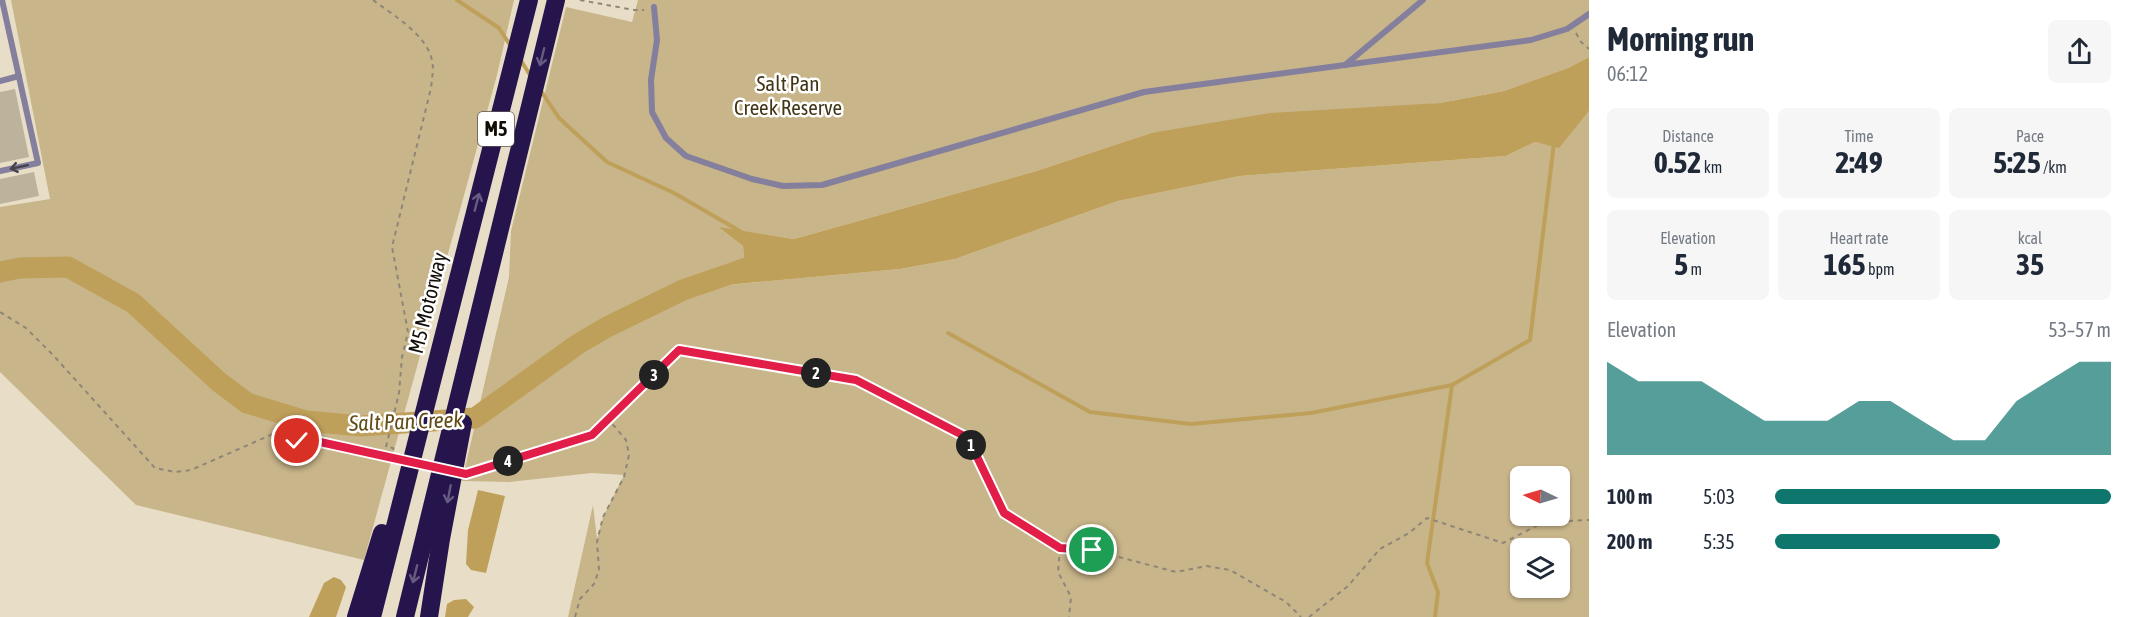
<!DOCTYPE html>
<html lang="en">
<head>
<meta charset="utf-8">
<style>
  :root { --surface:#fff; --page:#f6f6f7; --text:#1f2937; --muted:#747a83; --accent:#0f766e }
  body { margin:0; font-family:"Asap Condensed",sans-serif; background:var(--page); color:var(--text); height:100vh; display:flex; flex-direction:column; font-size:22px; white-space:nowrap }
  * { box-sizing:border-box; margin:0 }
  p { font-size:20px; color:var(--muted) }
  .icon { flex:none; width:33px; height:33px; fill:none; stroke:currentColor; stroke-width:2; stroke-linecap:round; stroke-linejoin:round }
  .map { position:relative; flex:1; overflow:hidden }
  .drawer { display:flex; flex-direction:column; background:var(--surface); width:540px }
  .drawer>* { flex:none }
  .needle { width:39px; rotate:275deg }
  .tools { position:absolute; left:1510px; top:466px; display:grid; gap:12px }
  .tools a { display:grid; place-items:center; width:60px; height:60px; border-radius:9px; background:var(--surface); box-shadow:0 2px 4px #0004; font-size:30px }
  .pin { position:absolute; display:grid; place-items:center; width:51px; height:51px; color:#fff; margin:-26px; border:3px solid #fff; border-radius:50%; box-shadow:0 2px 6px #0007 }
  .km { position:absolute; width:30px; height:30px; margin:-15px; border-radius:50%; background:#222; color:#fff; font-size:16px; line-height:30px; text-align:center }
  .round { display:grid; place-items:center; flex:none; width:63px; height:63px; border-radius:9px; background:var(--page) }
  .overview { display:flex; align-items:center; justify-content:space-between; height:102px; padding:0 18px }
  h1 { font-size:33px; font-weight:700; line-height:45px }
  .stats { display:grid; grid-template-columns:repeat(3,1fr); gap:9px; height:102px; padding:6px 18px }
  .stats div { display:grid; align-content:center; border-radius:9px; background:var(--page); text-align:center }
  .stats b { font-size:30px; font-weight:700 }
  .stats small { font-size:16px; font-weight:400 }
  .stats p { font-size:16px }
  .chart { height:168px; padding:12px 18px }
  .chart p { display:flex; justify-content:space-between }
  .chart svg { width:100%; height:108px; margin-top:6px; fill:var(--accent); opacity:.7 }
  ul { padding:0 18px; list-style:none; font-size:20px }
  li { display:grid; grid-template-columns:96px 72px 1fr; align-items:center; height:45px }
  li i { height:15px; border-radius:8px; background:var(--accent) }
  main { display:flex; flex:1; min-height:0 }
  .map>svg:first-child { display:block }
</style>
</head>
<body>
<main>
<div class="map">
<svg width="1589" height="617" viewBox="0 0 1589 617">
  <rect width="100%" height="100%" fill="#e8dec7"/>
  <g fill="#c9b58a" fill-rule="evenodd">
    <path d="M11,0H514L497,75L364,560L136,505L0,372V207L50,199Z"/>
    <path d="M638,0H1589V57L1568,68L1504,91L1440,103L1151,133L1033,172L794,239L719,228L743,246L745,270L728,285L900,269L955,259L1118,201L1240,176L1506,156L1535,142L1558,147L1589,111V617H568L593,505L597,539L603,517L624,475L592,473L509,482L462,481L509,277L511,231L566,7L632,22ZM1521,477H1560V516H1521ZM1521,549H1560V588H1521Z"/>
  </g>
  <g fill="#bfa05a">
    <path d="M1589,57V111L1559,148L1535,142L1506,156L1240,176L1118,201L955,259L900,269L727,285L745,270L743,246L718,227L794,239L1033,172L1151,133L1270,113L1440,103L1504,91L1568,68Z"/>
    <path d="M478,490L505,496L486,573L471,570L466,564L468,530Z"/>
    <path d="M334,577L341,580L346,587L336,617H309L324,583Z"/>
    <path d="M466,599L474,607L468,617H445L447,604L454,600Z"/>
  </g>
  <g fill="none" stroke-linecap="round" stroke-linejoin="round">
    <g stroke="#bfa05a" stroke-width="4">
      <path d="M457,0L499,28L510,45"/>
      <path d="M520,59L530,75"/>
      <path d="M541,91L559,118L607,162L674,193L745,234"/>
      <path d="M948,333L1090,412L1191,424L1311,413L1452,385L1530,340L1554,143"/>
      <path d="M1435,617L1438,592L1427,563L1452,385"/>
    </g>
    <path stroke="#bfa05a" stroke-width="21" d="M0,272L20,268L68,267L133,303L219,382L247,403L306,421L361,426L475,418L578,344L607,327L683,290L770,260"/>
  </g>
  <g fill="#bdb39d">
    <path d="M15,89L29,157L0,163V92Z"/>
    <path d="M34,172L39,196L0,204V179Z"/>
  </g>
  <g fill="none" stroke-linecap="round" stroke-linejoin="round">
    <g stroke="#8e8777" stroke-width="2" stroke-dasharray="4.5 4.5" stroke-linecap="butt">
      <path d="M373,0C393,15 426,34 432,60C434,69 432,78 431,88L392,247L408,332L402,357L399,393L386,447L393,448L394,451L392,453L385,451L384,456"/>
      <path d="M580,0L634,10H644"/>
      <path d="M1576,33L1581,42L1589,49"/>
      <path d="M0,312L26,328L53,355L155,468L175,472L191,470L273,434L284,438L311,440L396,458"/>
      <path d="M469,473L592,435L679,350L856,380L968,438L1004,513L1060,548L1092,550L1176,572L1207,566L1230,570L1286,602L1301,617"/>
      <path d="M1060,548L1058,572L1071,597L1069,617"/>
      <path d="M575,617L580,599L594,584L599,570L597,542L603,517L624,477L629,455L626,440L609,420"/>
      <path d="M1309,617L1348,586L1380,549L1409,533L1427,518L1503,543L1544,522L1589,520"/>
    </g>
    <g stroke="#847f9c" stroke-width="6">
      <path d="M654,7L657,40L651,80L652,112L666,138L686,156L752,179L783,186L822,185L1144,92L1531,40L1567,29L1589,14"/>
      <path d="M1345,65L1423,0"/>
      <path d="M0,81L19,76"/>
      <path d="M0,171L38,163L2,0"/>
    </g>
    <g stroke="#26154c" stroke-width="18">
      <path d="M356,617L382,533"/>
      <path d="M372,617L529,0"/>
      <path d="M405,617L556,0"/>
      <path d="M429,617L441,539L463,423"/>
    </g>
  </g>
  <defs><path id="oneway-shaft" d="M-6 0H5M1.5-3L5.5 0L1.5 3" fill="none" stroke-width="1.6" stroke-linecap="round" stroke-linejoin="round" transform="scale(1.5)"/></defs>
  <g stroke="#675b82">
    <use href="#oneway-shaft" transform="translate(542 57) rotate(104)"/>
    <use href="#oneway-shaft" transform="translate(477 202) rotate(-75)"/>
    <use href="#oneway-shaft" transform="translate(449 494) rotate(101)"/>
    <use href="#oneway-shaft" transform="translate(415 574) rotate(104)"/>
  </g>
  <use stroke="#45414a" href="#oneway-shaft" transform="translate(19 167) rotate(168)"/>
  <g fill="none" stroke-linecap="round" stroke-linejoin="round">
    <defs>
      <path id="route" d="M297,441L311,440L466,474L592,435L679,350L856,380L968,438L1004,513L1060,548L1092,550"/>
    </defs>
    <use href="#route" stroke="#fff" stroke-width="12"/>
    <use href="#route" stroke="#e11d48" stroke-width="8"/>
  </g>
  <g text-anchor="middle" stroke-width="5" stroke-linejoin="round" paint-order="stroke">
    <rect fill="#fff" stroke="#595651" stroke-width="1.5" x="478" y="112" width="36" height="34" rx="4.5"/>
    <g font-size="20" font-weight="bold" fill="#120e07">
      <text x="496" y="136">M5</text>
    </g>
    <g font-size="21" fill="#433616" stroke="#fff">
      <text x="788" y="91">Salt Pan<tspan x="788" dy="24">Creek Reserve</tspan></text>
    </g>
    <g font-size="21" fill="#120e07" stroke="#fff">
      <text transform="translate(428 303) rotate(-76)" y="7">M5 Motorway</text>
    </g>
    <g font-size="22" font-style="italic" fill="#624c16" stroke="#fff">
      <text transform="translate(406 421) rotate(-2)" y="8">Salt Pan Creek</text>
    </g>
  </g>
</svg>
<div class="tools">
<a><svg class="needle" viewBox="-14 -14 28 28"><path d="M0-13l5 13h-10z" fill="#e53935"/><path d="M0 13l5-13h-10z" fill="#747a83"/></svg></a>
<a><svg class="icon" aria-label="layers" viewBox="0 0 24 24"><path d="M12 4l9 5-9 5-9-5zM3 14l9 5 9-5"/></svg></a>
</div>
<div class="pin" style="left:1092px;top:550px;background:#1e9e55"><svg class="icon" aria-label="arrive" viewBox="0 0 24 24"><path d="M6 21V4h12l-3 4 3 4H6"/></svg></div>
<div class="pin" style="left:297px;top:441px;background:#d93025"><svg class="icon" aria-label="check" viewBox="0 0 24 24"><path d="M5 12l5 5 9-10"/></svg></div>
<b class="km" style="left:971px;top:445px">1</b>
<b class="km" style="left:816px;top:373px">2</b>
<b class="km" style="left:654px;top:375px">3</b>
<b class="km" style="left:508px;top:461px">4</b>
</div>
<section class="drawer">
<div class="overview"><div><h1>Morning run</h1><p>06:12</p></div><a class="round"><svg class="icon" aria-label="share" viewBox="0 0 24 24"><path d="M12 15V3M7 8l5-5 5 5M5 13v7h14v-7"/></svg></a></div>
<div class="stats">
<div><p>Distance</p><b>0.52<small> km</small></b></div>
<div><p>Time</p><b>2:49</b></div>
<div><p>Pace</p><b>5:25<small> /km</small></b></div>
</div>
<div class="stats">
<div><p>Elevation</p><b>5<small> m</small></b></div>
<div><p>Heart rate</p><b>165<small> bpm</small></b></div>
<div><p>kcal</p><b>35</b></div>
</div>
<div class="chart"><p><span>Elevation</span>53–57 m</p>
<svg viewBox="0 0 160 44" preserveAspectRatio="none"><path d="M0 44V6L10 14L20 14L30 14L40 22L50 30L60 30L70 30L80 22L90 22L100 30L110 38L120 38L130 22L140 14L150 6L160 6V44z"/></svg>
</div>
<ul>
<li><b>100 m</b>5:03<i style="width:100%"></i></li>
<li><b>200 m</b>5:35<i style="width:67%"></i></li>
</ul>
</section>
</main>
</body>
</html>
